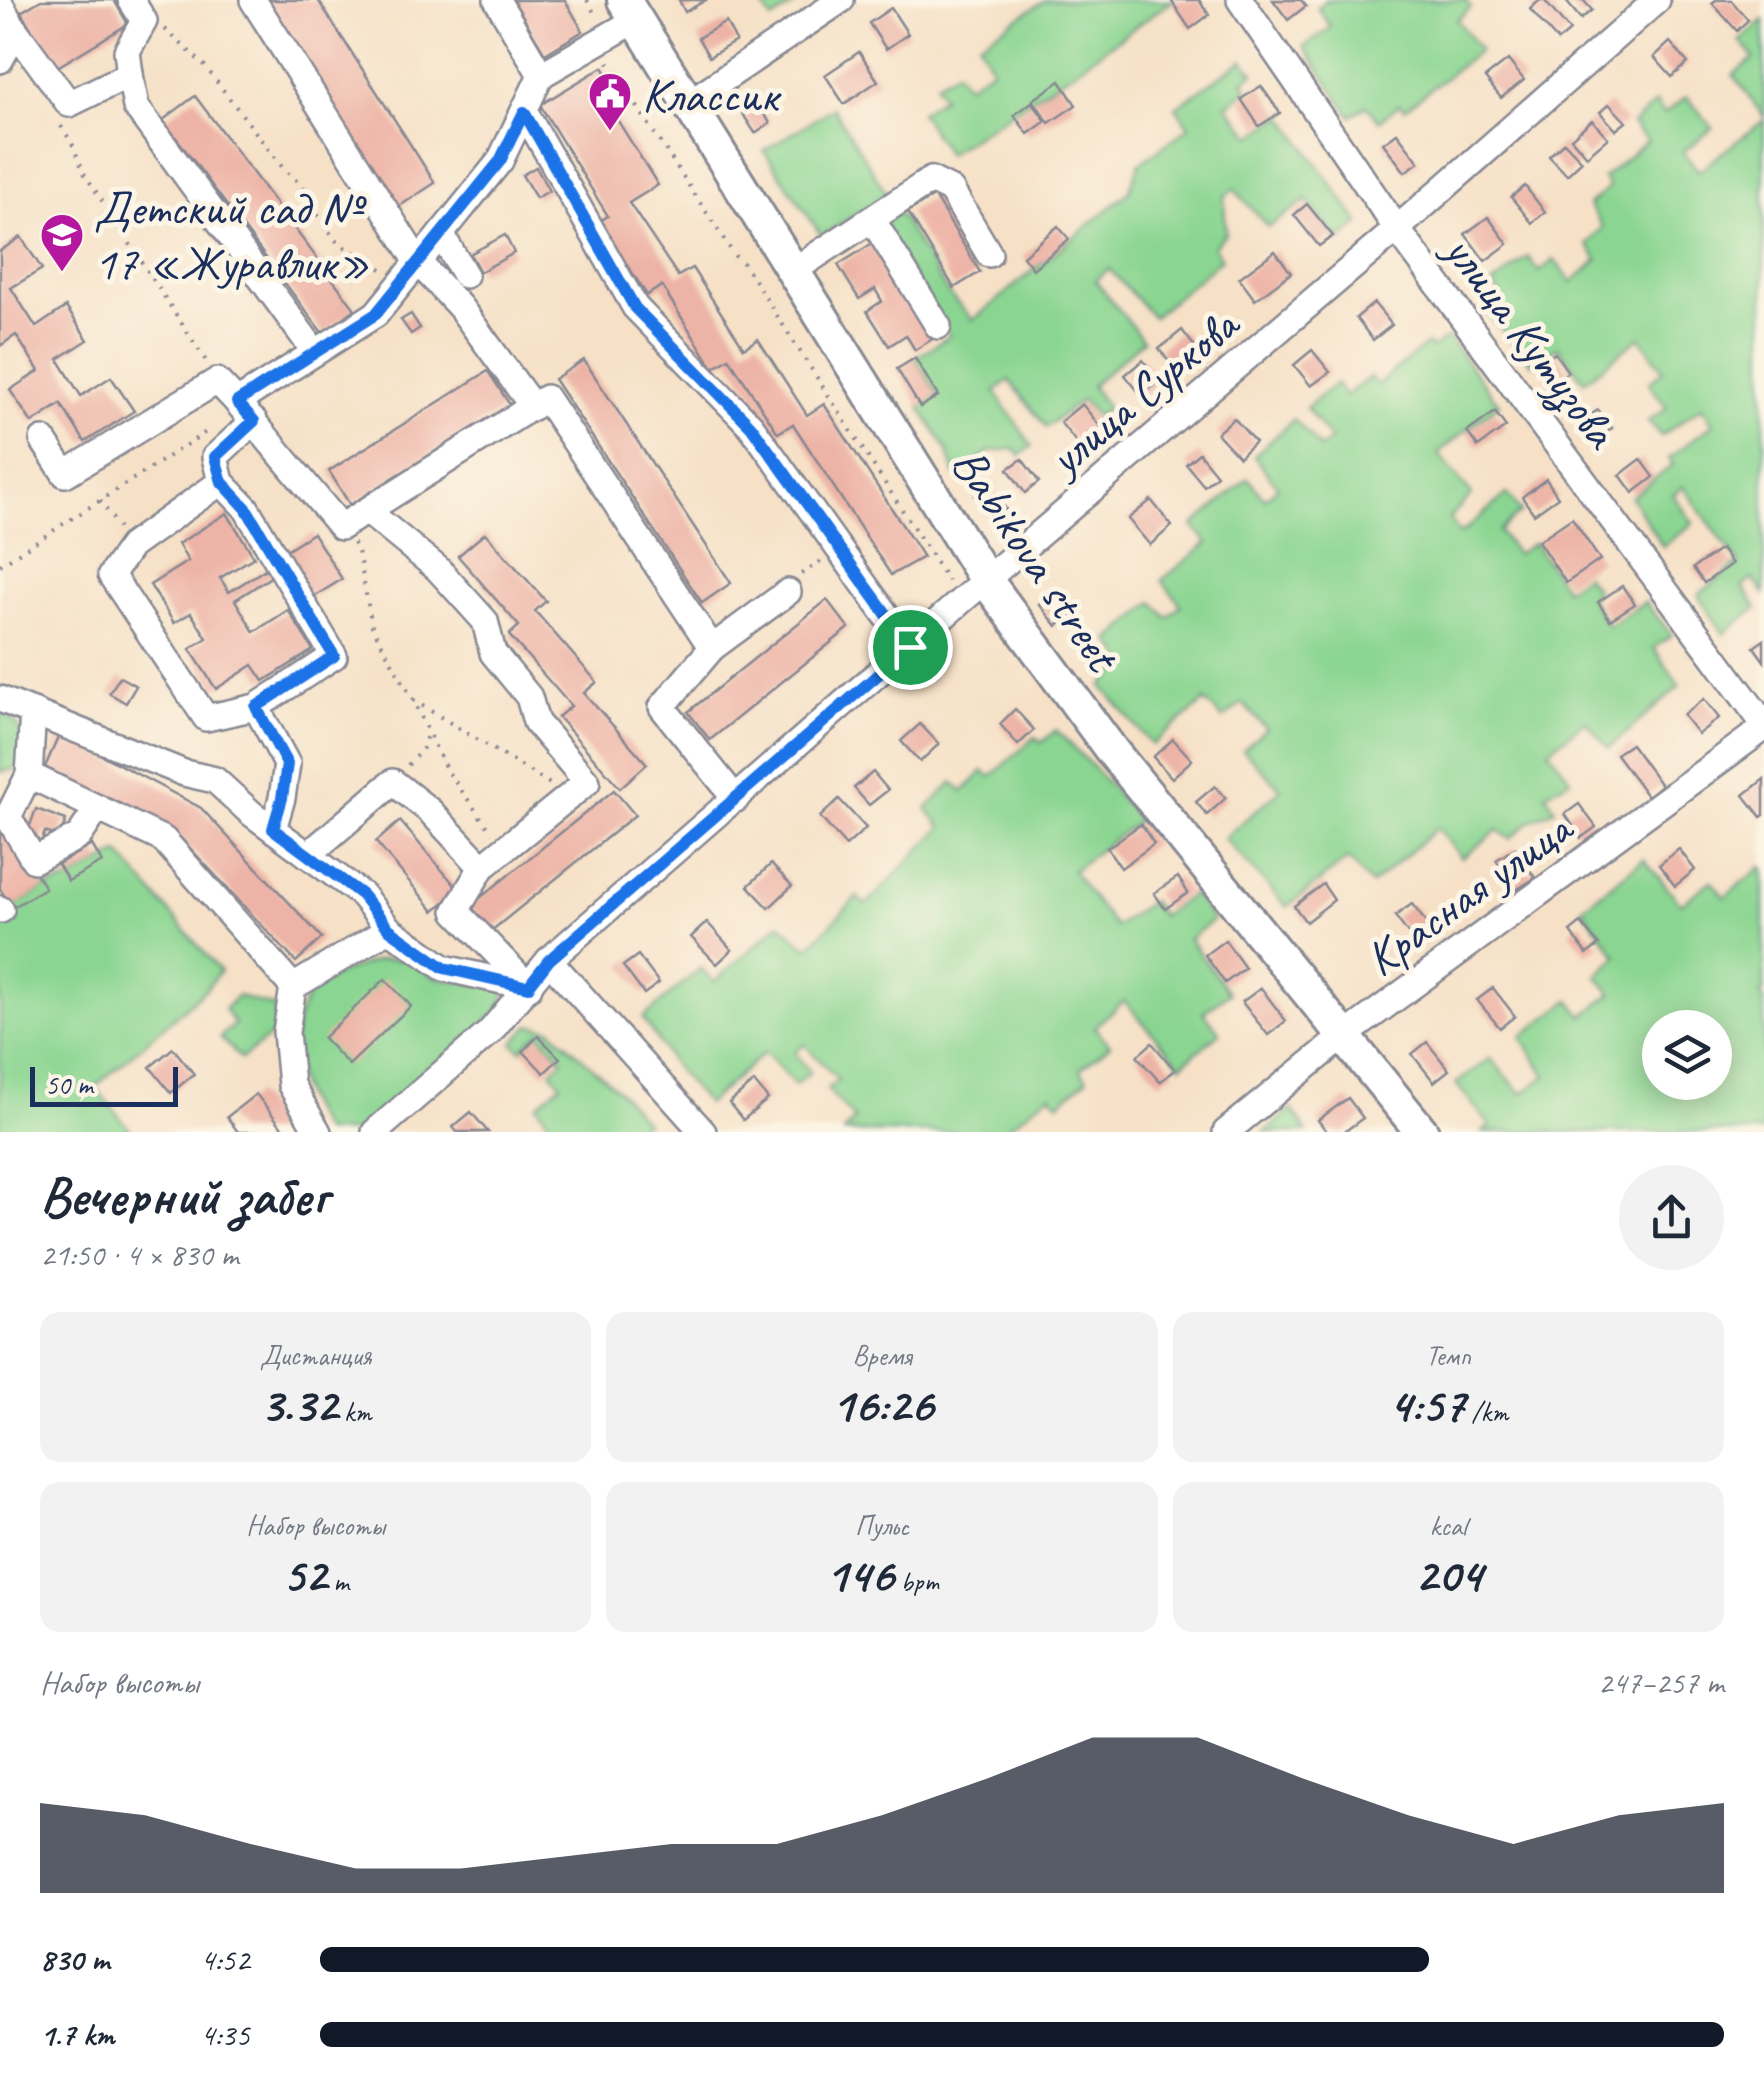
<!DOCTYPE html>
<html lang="ru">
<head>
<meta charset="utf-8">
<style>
  :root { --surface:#fff; --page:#f2f2f3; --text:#1f2937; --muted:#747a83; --accent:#111827 }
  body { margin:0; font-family:Caveat,sans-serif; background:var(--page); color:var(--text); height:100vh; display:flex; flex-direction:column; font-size:38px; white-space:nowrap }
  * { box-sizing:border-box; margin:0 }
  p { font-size:32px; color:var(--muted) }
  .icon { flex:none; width:55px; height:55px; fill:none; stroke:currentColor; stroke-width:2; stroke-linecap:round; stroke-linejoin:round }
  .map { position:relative; height:1132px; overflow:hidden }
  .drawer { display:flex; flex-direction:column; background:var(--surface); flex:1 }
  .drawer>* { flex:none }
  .buttons { position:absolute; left:1642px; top:1010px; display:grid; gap:20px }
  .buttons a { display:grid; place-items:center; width:90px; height:90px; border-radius:50%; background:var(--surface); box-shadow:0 5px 25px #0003; font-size:50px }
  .scale { position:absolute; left:30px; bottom:25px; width:148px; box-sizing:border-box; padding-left:10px; border:5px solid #1b2f5e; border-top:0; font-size:28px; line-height:35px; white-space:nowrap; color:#1b2f5e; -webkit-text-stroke:8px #fcf5e5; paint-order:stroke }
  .pin { position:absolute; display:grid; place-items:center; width:85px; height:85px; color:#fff; margin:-42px; border:5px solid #fff; border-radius:50%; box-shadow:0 2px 10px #0007 }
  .round { display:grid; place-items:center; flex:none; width:105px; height:105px; border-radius:52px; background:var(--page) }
  .summary { display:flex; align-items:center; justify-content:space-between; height:170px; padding:0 40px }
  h1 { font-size:55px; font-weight:800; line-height:75px }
  .metrics { display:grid; grid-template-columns:repeat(3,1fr); gap:15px; height:170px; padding:10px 40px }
  .metrics div { display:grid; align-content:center; border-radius:20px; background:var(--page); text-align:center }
  .metrics b { font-size:50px; font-weight:800 }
  .metrics small { font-size:28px; font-weight:400 }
  .metrics p { font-size:28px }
  .chart { height:280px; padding:20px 40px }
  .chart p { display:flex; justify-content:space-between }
  .chart svg { width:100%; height:180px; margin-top:10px; fill:var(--accent); opacity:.7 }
  ul { padding:0 40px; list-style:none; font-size:32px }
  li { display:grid; grid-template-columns:160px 120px 1fr; align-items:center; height:75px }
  li i { height:25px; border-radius:12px; background:var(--accent) }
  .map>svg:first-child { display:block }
</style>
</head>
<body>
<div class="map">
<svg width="1764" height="1132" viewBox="0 0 1764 1132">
  <rect width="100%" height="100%" fill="#fcf5e5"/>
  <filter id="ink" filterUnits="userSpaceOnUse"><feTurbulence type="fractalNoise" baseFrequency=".01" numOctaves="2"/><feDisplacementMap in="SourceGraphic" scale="20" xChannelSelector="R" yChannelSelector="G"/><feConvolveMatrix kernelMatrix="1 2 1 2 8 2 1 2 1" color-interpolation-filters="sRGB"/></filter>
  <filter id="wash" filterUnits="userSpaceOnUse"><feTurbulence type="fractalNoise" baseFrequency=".0048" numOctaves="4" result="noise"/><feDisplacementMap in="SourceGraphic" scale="40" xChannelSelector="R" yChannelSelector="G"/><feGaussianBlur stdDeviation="2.25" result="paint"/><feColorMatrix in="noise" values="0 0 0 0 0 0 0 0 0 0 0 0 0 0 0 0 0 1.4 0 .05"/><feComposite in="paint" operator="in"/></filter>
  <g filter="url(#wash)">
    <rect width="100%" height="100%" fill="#f6e1c7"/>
    <g fill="#8ad591" stroke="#528278" stroke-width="2.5" fill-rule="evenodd">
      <path d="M759,0H802L772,20Z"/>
      <path d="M1046,0H1173L1075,70L947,154L920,112L943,97L935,84L956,71L967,85L992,68L979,43Z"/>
      <path d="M1326,0H1465L1471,7L1457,20L1480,50L1405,109L1400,104L1379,121L1366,105L1351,116L1304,47L1331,27L1318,8Z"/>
      <path d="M1764,20V117L1733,75L1754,58L1740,40Z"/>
      <path d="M1243,60L1254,73L1243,81L1248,89L1227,105L1252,136L1283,115L1360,224L1339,241L1307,200L1268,227L1234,189L1224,197L1226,233L1214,246L1221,259L1153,317L1109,269L1095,280L1143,340L1091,386L1107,408L1097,417L1082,400L1046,427L1009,380L995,392L1032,446L1020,456L1014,449L991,451L956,477L947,450L920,407L938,395L915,358L949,336L880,224L898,212L948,293L973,320L1129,192L1139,164L1189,127L1176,107Z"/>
      <path d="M1687,97L1713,128L1683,152L1699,171L1764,120V594L1753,579L1743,586L1757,608L1724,634L1698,595L1739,563L1683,487L1673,495L1693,523L1663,547L1631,497L1673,465L1669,458L1713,424L1702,407L1661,436L1648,421L1667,408L1649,383L1663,370L1640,337L1584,381L1558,347L1532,364L1484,309L1500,294L1493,284L1528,257L1539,272L1554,260L1572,282L1598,260L1587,244L1603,227L1589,205L1609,187L1603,178L1647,141L1632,124L1656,103L1664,114Z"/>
      <path d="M833,108L887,194L822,236L764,151Z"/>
      <path d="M1448,337L1499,404L1438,453L1472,495L1449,518L1460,534L1507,494L1521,512L1499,531L1516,554L1534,543L1565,589L1585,575L1596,590L1590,598L1608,626L1645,602L1672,635L1654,648L1680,686L1609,748L1585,721L1549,750L1571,779L1546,793L1555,809L1529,822L1510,839L1498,830L1462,858L1437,828L1371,885L1348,859L1287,907L1224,838L1281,789L1243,750L1266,729L1242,703L1223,719L1205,701L1152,745L1102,686L1126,663L1110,640L1153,602L1168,618L1181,605L1162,580L1208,543L1193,526L1248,478L1265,499L1278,487L1254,456L1294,419L1320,448L1331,440L1306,408L1336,383L1345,396L1370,377L1377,385L1427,344L1431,349Z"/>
      <path d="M0,710C27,728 25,738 22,768L0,772Z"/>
      <path d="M1056,730L1096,770L1139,820L1072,871L1115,927L1151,901L1161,916L1193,894L1213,920L1189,939L1229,993L1204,1012L1220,1033L1181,1065L1124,1001L1094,1027L1110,1045L1080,1069L1087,1079L1059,1103L1050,1094L1002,1132H843L855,1120L827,1089L838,1080L804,1044L795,1053L810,1072L795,1085L765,1052L707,1104L676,1069L643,1018L701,968L714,982L780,923L808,948L857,897L866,905L942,827L927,809L953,782L963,792L983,771L991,777L1035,737L1041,743Z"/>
      <path d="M119,853L220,971L207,988L95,1087L132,1132H0V924L12,908L45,888L68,881Z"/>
      <path d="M1644,859L1681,904L1711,881L1725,897L1762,867L1764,869V990L1760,994L1764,1000V1132H1483L1490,1125L1456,1084L1490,1058L1522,1094L1546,1076L1521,1037L1570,1000L1583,1016L1612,994L1597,976L1617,956L1582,908ZM1660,1028H1715V1082H1660Z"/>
      <path d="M383,959L410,960L435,977L505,989L503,1006L366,1132H323C317,1121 309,1109 304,1097C291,1066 288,1019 312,992C330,974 360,965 383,959Z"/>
      <path d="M238,996L273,1007L280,1017L278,1030L241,1059L220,1037L235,1024L224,1009Z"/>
      <path d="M530,1025L551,1029L621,1093L645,1122L633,1132H537L549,1122L537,1105L561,1084L551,1071L563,1060L539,1033L521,1050L513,1043Z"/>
      <path d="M1292,1109L1307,1132H1265Z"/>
    </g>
    <g id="blocks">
      <g fill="#edb3a6">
        <path d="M41,0H114L128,24L54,69L21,12Z"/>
        <path d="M266,0H318L435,183L398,207Z"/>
        <path d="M513,0H565L583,31L545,54Z"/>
        <path d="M679,0H706L685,12Z"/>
        <path d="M1175,0H1199L1209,15L1190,29L1172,2Z"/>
        <path d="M1273,0H1301L1306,6L1288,20Z"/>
        <path d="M1540,0H1544L1570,31L1558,41L1530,9Z"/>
        <path d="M1565,0H1583L1592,10L1581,19Z"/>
        <path d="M1716,0H1731L1748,20L1737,31L1712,3Z"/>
        <path d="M891,8L908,34L886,49L869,23Z"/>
        <path d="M726,22L736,41L709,57L698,38Z"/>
        <path d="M1670,42L1688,63L1672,77L1654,57Z"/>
        <path d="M859,52L878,81L844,104L825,75Z"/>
        <path d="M1508,60L1524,80L1501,98L1485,78Z"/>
        <path d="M603,67L621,97L608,105L658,185L629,203L678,276L692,268L744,348L758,339L807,415L824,404L923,557L891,575L793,424L778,433L729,358L713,368L662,286L647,295L598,222L608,216L540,105Z"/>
        <path d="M1060,81L1076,105L1049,123L1033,100Z"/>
        <path d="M1261,86L1280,113L1259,126L1241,99Z"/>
        <path d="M195,96L355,309L323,334L163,120Z"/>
        <path d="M756,101L770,123L755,133L741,111Z"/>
        <path d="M1032,102L1046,121L1028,134L1014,115Z"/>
        <path d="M1609,104L1626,122L1616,130L1600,112Z"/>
        <path d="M1592,120L1608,138L1587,156L1571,138Z"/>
        <path d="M1397,133L1419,162L1405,172L1383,143Z"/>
        <path d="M1564,142L1582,161L1567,175L1549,156Z"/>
        <path d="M536,167L549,191L536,198L522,175Z"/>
        <path d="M1525,186L1545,212L1532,223L1511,197Z"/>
        <path d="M934,196L980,272L954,288L908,212Z"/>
        <path d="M1307,204L1333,236L1319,246L1294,215Z"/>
        <path d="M1488,217L1508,244L1485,261L1465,234Z"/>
        <path d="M1058,226L1069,239L1033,269L1023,256Z"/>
        <path d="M505,235L514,253L480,272L470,254Z"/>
        <path d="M21,237L42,269L11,288L36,327L66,307L88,340L58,359L81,396L111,377L134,411L85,442L61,404L32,423L10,390L39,371L16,335L0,346V251Z"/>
        <path d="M873,243L932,339L915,350L906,335L889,346L867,311L882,301L875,289L859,299L838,265Z"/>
        <path d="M1275,251L1291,273L1255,300L1239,278Z"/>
        <path d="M1374,303L1392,325L1373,340L1356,318Z"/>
        <path d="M411,314L420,328L411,334L401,320Z"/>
        <path d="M1182,330L1198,351L1175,369L1159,349Z"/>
        <path d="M1312,350L1330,372L1311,386L1294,365Z"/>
        <path d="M1555,353L1568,372L1553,383L1539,364Z"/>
        <path d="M915,358L938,396L920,407L897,369Z"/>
        <path d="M584,360L731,583L702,603L554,379Z"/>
        <path d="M1143,360L1159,381L1142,396L1125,375Z"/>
        <path d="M488,371L510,405L350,505L329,471Z"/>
        <path d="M1082,404L1103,430L1081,448L1060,422Z"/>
        <path d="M1598,410L1612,428L1597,440L1582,421Z"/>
        <path d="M1495,412L1506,427L1478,447L1467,432Z"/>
        <path d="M1234,418L1255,442L1239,457L1217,433Z"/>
        <path d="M1199,453L1217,475L1204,486L1186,464Z"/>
        <path d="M1022,459L1039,482L1025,493L1008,469Z"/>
        <path d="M1641,459L1654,477L1633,493L1620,475Z"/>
        <path d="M1546,479L1558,497L1534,514L1522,497Z"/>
        <path d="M989,486L1006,509L992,520L975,496Z"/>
        <path d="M1151,500L1172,526L1150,545L1128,519Z"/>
        <path d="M227,513L254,557L220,578L229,592L286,556L283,552L313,533L342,579L312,598L291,564L235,600L254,632L288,610L313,650L264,681L253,665L216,689L190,649L207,638L191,613L174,623L150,585L188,561L178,544Z"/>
        <path d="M1572,518L1600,560L1566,583L1538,541Z"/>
        <path d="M485,533L546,601L535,611L597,682L584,693L647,764L620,788L558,717L571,706L509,635L519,626L458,556Z"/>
        <path d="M1721,549L1732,564L1704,583L1693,568Z"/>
        <path d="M1622,586L1635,604L1610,620L1598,602Z"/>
        <path d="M1058,588L1076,611L1057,626L1039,604Z"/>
        <path d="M827,600L849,628L710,740L688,712Z"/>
        <path d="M1764,640V661L1754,647Z"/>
        <path d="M120,677L136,686L126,703L109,693Z"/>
        <path d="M1704,699L1719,718L1698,734L1683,715Z"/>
        <path d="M1015,709L1034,730L1018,745L1000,724Z"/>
        <path d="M920,724L939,744L920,762L901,741Z"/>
        <path d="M60,733L201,808L322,938L296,962L175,832L45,767Z"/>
        <path d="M1173,739L1192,760L1172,778L1153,757Z"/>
        <path d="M1631,744L1661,785L1647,796L1616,754Z"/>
        <path d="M873,772L888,790L869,805L854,788Z"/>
        <path d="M1764,779V815L1761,817L1744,795Z"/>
        <path d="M1215,786L1226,798L1207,815L1196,802Z"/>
        <path d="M614,790L635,815L491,931L470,906Z"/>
        <path d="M839,799L866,828L846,846L820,817Z"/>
        <path d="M1579,804L1596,827L1581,838L1565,814Z"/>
        <path d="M36,809L66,820L60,837L45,832L41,842L26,836Z"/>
        <path d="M0,815L45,888L12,908L0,889Z"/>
        <path d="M400,821L459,890L434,911L376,842Z"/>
        <path d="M1141,824L1154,844L1121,868L1107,848Z"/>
        <path d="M92,845L102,862L68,881L58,864Z"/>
        <path d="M1515,848L1535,878L1516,890L1496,860Z"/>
        <path d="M1679,849L1695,870L1675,886L1659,865Z"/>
        <path d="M771,864L792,886L769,908L748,886Z"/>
        <path d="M1178,877L1188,893L1165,909L1154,893Z"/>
        <path d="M1323,884L1334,900L1306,922L1294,906Z"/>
        <path d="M1412,904L1436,935L1419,948L1395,916Z"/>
        <path d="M707,922L732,950L717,964L691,937Z"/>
        <path d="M1581,923L1599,945L1587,954L1570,932Z"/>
        <path d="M1225,940L1245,968L1225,983L1205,955Z"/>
        <path d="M638,955L659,983L644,994L623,966Z"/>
        <path d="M385,979L411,1006L349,1065L323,1038Z"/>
        <path d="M1261,988L1286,1021L1268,1035L1242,1002Z"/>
        <path d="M1493,988L1515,1016L1500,1028L1477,1000Z"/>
        <path d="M538,1036L560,1058L544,1073L523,1051Z"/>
        <path d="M1427,1042L1449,1070L1434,1082L1412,1054Z"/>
        <path d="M1152,1043L1175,1070L1160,1082L1137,1056Z"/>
        <path d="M173,1048L194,1074L171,1093L150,1067Z"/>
        <path d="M754,1082L768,1099L743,1120L729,1103Z"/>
        <path d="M256,1094L282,1127L276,1132H238L227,1117Z"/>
        <path d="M1348,1098L1363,1118L1344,1132H1327L1318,1120Z"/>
        <path d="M471,1112L488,1132H457L453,1127Z"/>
      </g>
    </g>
  </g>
  <g filter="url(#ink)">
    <use href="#blocks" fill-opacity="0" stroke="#888892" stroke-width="2.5"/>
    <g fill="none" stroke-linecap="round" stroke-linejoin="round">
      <defs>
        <g id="minor">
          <path d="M253,0L418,262L460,307L533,407"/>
          <path d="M497,0L541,75"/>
          <path d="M1240,0L1397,229L1764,724"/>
          <path d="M0,4L12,26L69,104L130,74L127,51L144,21L131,0"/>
          <path d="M636,20L541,75L500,161L376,314L237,402L341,527L546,398L712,648L662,707L736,799"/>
          <path d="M0,60L9,44L12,26"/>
          <path d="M130,74L136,107L315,352"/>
          <path d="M687,104L841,0"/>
          <path d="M524,111L635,307L751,426L909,647"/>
          <path d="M872,219L938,326"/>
          <path d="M441,234L465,275"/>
          <path d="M794,270L931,180L951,190L989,254"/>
          <path d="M43,440L65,474L217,381L237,402"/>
          <path d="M221,482L246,508L334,656L256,707L206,718L111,575L131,546L221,482L215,457L254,421"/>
          <path d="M367,511L438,569L485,621L493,653L529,697L536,722L587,782L482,867L456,911L529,987"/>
          <path d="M712,648L788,592"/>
          <path d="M0,699L184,773L215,780L251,813L308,855L393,782L430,811L482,867"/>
          <path d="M256,707L287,764L282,798L273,829"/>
          <path d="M33,712L29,775L164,840L293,987"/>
          <path d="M29,775L8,817L34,860L79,836L98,808"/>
          <path d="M308,855L362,895L389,929L444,968L529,987"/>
          <path d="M0,909L1,910"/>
          <path d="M549,960L703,1132"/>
          <path d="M318,1132L291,1085L286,1032L293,987L389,929"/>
          <path d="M375,1132L490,1032L549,960L961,601L1397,229L1657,0"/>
          <path d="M1226,1132L1344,1036L1764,728"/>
        </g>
        <path id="major" d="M624,0L986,580L1112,751L1422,1132"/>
      </defs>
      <use href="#minor" stroke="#888892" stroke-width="30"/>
      <use href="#major" stroke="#888892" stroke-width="38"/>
      <g stroke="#888892" stroke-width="4" stroke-dasharray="2.5 8" stroke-linecap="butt">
        <path d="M587,0L596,16"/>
        <path d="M165,29L204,65L283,168L304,188L320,219L338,243L384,270"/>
        <path d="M608,62L735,256L743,263L948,581"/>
        <path d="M61,126L72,143L84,173L208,364"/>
        <path d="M100,500L120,530"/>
        <path d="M353,543L358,551L372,626L413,700L446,769L492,833"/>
        <path d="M0,565L209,430"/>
        <path d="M801,574L823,560"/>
        <path d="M413,700L550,784"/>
        <path d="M408,765L423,748L428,731"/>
      </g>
      <use href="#minor" stroke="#fff" stroke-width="25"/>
      <use href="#major" stroke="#fff" stroke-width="32"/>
    </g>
  </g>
  <g fill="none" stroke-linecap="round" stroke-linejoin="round" filter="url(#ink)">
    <defs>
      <path id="route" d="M524,112L635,308L751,426L910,647L549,960L528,987L444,968L389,929L362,895L273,829L282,798L287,764L256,707L334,656L246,508L222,482L215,457L254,421L237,402L376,314L500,161Z"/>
    </defs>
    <use href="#route" stroke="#fff" stroke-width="20"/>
    <use href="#route" stroke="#1a73e8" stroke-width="12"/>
  </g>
  <defs>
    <symbol id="civic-pin" viewBox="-11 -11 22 30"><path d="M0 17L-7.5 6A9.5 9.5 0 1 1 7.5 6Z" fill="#b5179e" stroke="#fcf5e5"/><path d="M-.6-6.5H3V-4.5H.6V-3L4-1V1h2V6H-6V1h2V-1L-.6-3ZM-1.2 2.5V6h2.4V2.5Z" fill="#fff"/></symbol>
    <symbol id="school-pin" viewBox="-11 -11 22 30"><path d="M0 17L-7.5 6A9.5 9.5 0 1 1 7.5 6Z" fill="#b5179e" stroke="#fcf5e5"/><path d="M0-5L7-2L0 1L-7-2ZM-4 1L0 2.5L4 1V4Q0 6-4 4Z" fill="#fff"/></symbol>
  </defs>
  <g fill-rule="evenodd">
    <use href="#civic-pin" x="585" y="69" width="50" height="68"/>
    <use href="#school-pin" x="37" y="210" width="50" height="68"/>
  </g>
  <g text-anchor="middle" stroke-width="10" stroke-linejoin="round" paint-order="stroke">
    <g font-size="48" fill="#1b2f5e" stroke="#fcf5e5" text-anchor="start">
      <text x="642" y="111">Классик</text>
      <text x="94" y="224">Детский сад №<tspan x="94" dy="55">17 «Журавлик»</tspan></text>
    </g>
    <g font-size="48" fill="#1b2f5e" stroke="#fcf5e5">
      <text transform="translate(1532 340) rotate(53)" y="17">улица Кутузова</text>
      <text transform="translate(1142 391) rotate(-40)" y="17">улица Суркова</text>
      <text transform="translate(1036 558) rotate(56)" y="17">Babikova street</text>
      <text transform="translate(1467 893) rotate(-36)" y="17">Красная улица</text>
    </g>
  </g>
</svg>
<div class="buttons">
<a><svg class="icon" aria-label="layers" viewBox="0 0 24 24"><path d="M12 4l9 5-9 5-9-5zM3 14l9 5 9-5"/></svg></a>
</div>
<div class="scale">50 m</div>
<div class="pin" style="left:910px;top:647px;background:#1e9e55"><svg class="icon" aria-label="arrive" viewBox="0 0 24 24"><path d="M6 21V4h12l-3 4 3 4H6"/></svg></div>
</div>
<section class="drawer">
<div class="summary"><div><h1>Вечерний забег</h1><p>21:50 · 4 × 830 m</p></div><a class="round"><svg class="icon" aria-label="share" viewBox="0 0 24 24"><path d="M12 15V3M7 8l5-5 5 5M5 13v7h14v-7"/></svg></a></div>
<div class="metrics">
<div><p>Дистанция</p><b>3.32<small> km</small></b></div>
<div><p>Время</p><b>16:26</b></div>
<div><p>Темп</p><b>4:57<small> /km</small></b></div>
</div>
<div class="metrics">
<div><p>Набор высоты</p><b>52<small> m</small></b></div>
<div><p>Пульс</p><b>146<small> bpm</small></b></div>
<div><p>kcal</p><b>204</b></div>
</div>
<div class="chart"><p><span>Набор высоты</span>247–257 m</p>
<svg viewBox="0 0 160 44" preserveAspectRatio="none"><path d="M0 44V22L10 25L20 32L30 38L40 38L50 35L60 32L70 32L80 25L90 16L100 6L110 6L120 16L130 25L140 32L150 25L160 22V44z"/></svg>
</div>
<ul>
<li><b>830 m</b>4:52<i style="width:79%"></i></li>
<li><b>1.7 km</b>4:35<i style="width:100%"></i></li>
</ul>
</section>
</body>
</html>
